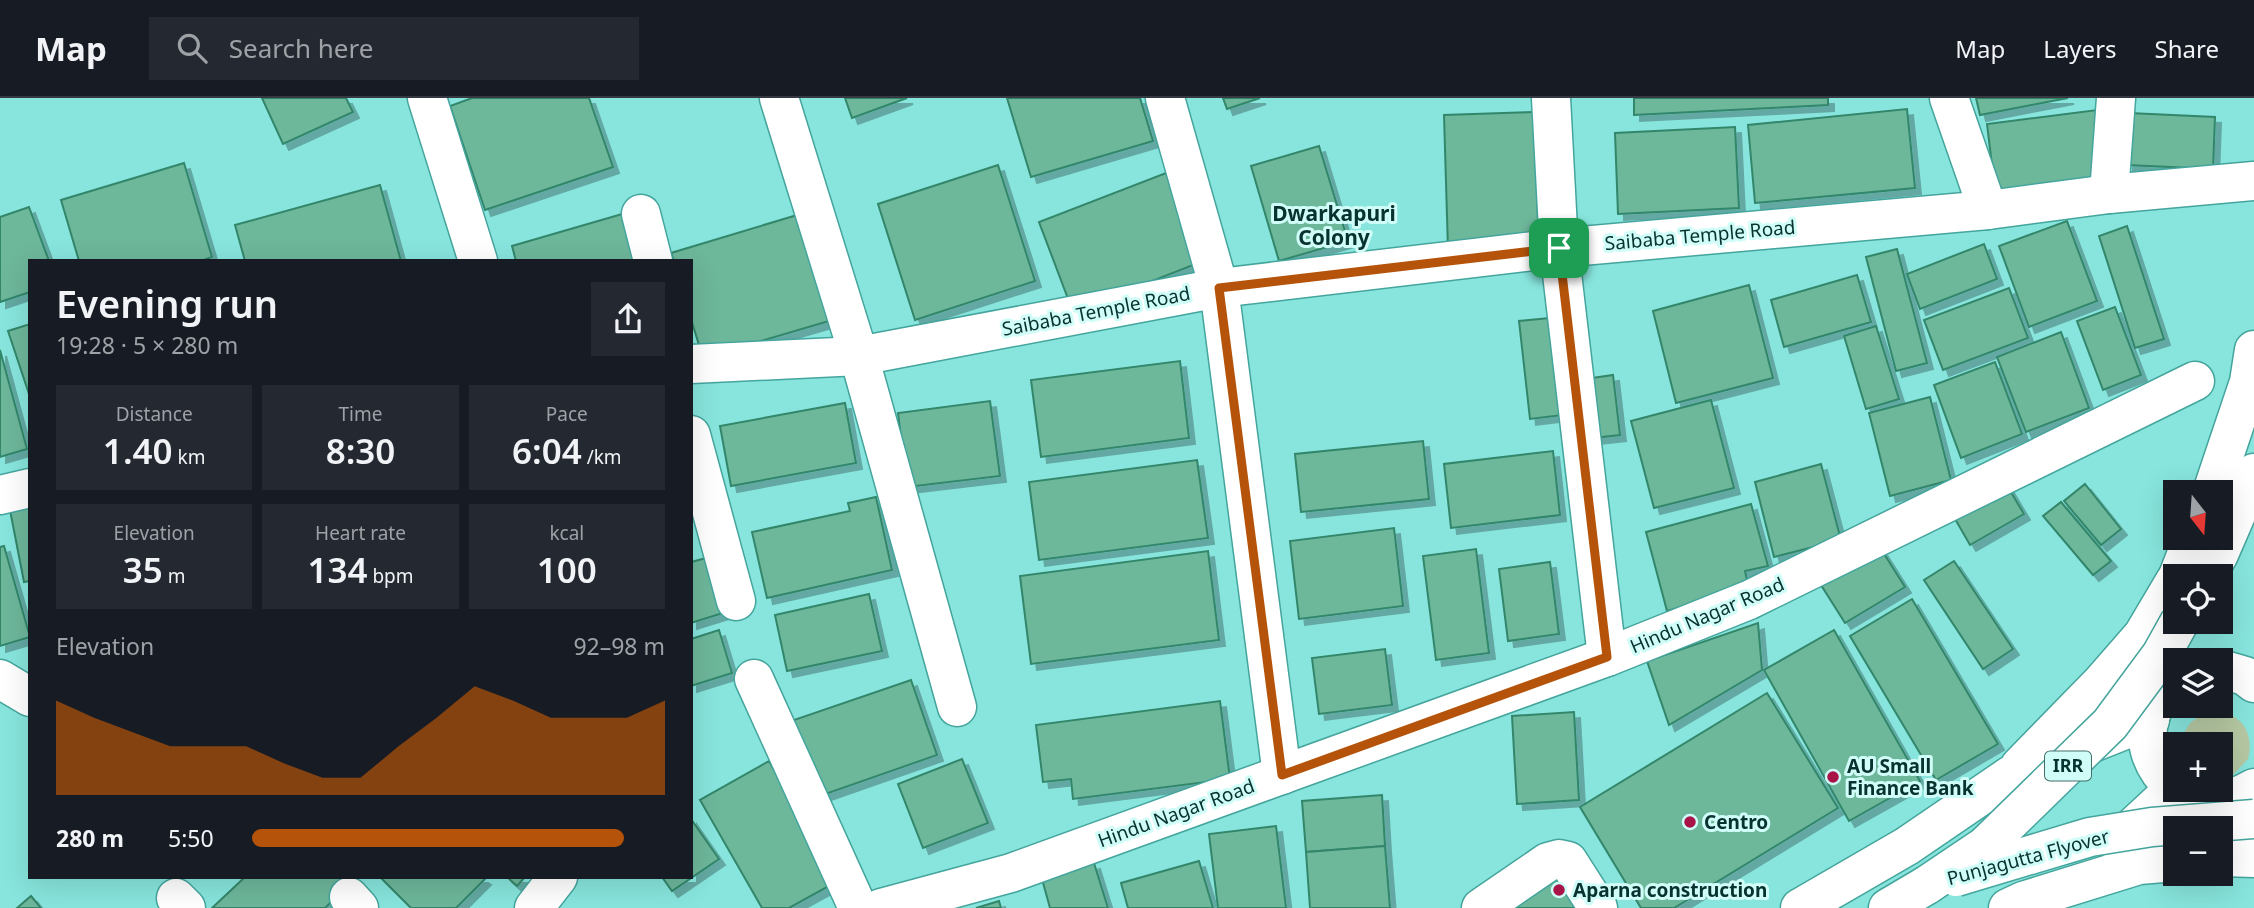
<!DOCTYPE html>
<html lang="en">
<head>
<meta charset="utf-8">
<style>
  :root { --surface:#171b24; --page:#242831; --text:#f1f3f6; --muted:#9ea1a6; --line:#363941; --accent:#b45309 }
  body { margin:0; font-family:"Noto Sans",sans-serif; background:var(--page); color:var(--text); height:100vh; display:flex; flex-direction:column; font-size:26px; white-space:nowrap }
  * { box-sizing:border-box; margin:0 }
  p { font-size:23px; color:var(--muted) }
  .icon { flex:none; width:38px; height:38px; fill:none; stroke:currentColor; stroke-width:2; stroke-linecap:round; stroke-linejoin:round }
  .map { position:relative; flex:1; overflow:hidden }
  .drawer { position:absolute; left:28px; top:161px; width:665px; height:620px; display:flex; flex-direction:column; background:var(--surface); border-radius:0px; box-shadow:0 7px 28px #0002 }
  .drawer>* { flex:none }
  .needle { width:46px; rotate:163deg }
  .tools { position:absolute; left:2163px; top:382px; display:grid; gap:14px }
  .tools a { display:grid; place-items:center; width:70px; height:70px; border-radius:0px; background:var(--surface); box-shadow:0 7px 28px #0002; font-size:35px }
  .pin { position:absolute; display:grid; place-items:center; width:60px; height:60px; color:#fff; margin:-30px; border-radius:14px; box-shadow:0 4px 10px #0006 }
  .round { display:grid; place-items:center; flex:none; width:74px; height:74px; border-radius:0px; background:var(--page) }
  .summary { display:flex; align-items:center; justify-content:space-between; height:119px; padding:0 28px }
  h1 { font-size:38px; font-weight:600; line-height:52px }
  .stats { display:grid; grid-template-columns:repeat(3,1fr); gap:10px; height:119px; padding:7px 28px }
  .stats div { display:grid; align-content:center; border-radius:0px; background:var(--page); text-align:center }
  .stats b { font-size:35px; font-weight:600 }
  .stats small { font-size:19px; font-weight:400 }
  .stats p { font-size:19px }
  .chart { height:196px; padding:14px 28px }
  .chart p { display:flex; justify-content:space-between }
  .chart svg { width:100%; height:126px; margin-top:7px; fill:var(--accent); opacity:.7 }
  ul { padding:0 28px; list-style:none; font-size:23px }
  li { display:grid; grid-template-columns:112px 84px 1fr; align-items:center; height:52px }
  li i { height:18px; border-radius:9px; background:var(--accent) }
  header { display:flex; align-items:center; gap:42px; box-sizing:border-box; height:98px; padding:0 35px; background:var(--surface); border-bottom:2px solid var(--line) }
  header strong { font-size:33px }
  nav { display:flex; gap:38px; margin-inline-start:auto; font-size:24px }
  .search { width:490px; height:63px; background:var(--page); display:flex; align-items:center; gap:18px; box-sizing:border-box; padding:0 24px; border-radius:0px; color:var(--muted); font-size:26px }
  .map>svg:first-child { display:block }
</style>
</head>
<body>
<header>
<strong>Map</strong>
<div class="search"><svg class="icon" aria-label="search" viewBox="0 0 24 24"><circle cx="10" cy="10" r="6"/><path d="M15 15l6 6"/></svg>Search here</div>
<nav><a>Map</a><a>Layers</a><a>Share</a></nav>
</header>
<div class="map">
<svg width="2254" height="810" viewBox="0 0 2254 810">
  <defs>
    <filter id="shadow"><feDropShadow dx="6" dy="6" stdDeviation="0" flood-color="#0004"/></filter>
  </defs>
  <rect width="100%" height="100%" fill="#87e5dd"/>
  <path fill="#b6c8a3" d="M2217,613C2243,617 2254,635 2248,661L2233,677L2222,680L2221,646H2182C2184,625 2198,616 2217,613Z"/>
  <g fill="#6db79b" stroke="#33866b" stroke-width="2" filter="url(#shadow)">
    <path d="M262,0H346L353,14L283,46Z"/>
    <path d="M472,0H589L613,69L485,112L450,8Z"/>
    <path d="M845,0H907L852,20Z"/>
    <path d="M1007,0H1140L1153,43L1031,79Z"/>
    <path d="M1223,0H1260L1227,11Z"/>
    <path d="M1634,0H1828V7L1634,17Z"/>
    <path d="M1976,0H2068L1980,17Z"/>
    <path d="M1907,11L1915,90L1755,105L1748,27Z"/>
    <path d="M2097,12L2106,87L1996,100L1987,26Z"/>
    <path d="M1534,14L1539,148L1448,152L1444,17Z"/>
    <path d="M2129,15L2215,19L2213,71L2127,67Z"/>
    <path d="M1735,29L1739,110L1618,116L1615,35Z"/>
    <path d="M1319,48L1348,143L1279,163L1251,68Z"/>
    <path d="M184,65L212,159L201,163H79L61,102Z"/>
    <path d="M998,67L1035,183L915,222L878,106Z"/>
    <path d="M1166,75L1201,164L1073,214L1039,124Z"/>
    <path d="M380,87L401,163H245L235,127Z"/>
    <path d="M29,109L49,163H30V194L0,204V119Z"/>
    <path d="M629,114L642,163H516L512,148Z"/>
    <path d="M797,117L829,223L703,260L691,221V163H674L671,155Z"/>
    <path d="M2067,123L2097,203L2029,229L1999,148Z"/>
    <path d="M2127,128L2164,241L2135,250L2099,138Z"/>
    <path d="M1984,146L1997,181L1920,211L1907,176Z"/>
    <path d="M1897,151L1927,265L1896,273L1866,159Z"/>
    <path d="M1857,177L1871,224L1784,249L1771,202Z"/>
    <path d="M1749,187L1773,280L1676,305L1653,213Z"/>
    <path d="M2009,190L2028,240L1943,272L1924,222Z"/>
    <path d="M2115,209L2141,277L2103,292L2077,223Z"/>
    <path d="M1560,219L1571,316L1530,321L1519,223Z"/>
    <path d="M30,226V299L8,233Z"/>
    <path d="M1876,228L1899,301L1866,311L1844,238Z"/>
    <path d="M2061,234L2089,310L2026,334L1997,259Z"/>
    <path d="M0,252L27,351L0,359Z"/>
    <path d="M1180,263L1189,340L1041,359L1031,282Z"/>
    <path d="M1995,264L2022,336L1961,360L1934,287Z"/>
    <path d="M1613,277L1620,337L1585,341L1578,282Z"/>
    <path d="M1930,299L1951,382L1890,398L1869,315Z"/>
    <path d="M1711,302L1734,390L1654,410L1631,323Z"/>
    <path d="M990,303L1000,378L907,389L898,315Z"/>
    <path d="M845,305L856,365L731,388L720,328Z"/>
    <path d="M1423,343L1429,401L1301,414L1295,356Z"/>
    <path d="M1553,353L1560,417L1451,430L1444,366Z"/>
    <path d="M1197,362L1208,440L1039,462L1029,384Z"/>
    <path d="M1821,366L1841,442L1774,459L1755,384Z"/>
    <path d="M2005,384L2024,416L1970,447L1951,414Z"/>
    <path d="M2085,386L2121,431L2101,447L2064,403Z"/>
    <path d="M876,399L892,472L767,500L752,434L850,413L848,405Z"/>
    <path d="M30,403V483L24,484L9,407Z"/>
    <path d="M2061,404L2111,463L2093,477L2043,418Z"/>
    <path d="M1751,406L1768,468L1745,473L1749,491L1667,513L1646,434Z"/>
    <path d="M1394,430L1403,508L1299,521L1290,443Z"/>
    <path d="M4,448L30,539L0,548V449Z"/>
    <path d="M1476,451L1489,555L1436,562L1423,458Z"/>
    <path d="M1881,451L1905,489L1845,525L1821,487Z"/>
    <path d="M1208,453L1219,542L1031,566L1020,478Z"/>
    <path d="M710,459L726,514L691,525V464Z"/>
    <path d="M1954,463L2013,551L1983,571L1924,482Z"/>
    <path d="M1550,464L1559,536L1508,543L1499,471Z"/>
    <path d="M869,496L882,553L787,573L775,517Z"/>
    <path d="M1912,501L1998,646L1936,682L1850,538Z"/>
    <path d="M1758,525L1762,572L1669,627L1647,563Z"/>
    <path d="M719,532L732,575L691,588V541Z"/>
    <path d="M1834,532L1920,683L1849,723L1764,572Z"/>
    <path d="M1385,551L1392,607L1319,616L1312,560Z"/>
    <path d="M911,582L937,657L814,700L788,624Z"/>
    <path d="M1767,595L1838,710L1674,810H1641L1580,709Z"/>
    <path d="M1220,603L1230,681L1073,701L1071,681L1043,684L1036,627Z"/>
    <path d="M1574,614L1579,702L1517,706L1512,618Z"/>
    <path d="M962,661L988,725L923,750L898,686Z"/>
    <path d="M769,663L838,783L789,810H762L700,702Z"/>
    <path d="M1382,697L1385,748L1306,754L1302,703Z"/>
    <path d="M691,721L719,761L672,793L662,779H691Z"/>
    <path d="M1276,728L1286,810H1218L1209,736Z"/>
    <path d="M1385,748L1390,810H1310L1306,754Z"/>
    <path d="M1199,763L1213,810H1128L1121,785Z"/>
    <path d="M1094,765L1108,810H1050L1042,781Z"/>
    <path d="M1566,773L1591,810H1512Z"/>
    <path d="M245,779H349L353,783L325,810H212Z"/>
    <path d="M380,779H482L485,781L456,810H411Z"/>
    <path d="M507,779H525L517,788Z"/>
    <path d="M31,798L41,810H17Z"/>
    <path d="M999,803L1001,810H976Z"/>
  </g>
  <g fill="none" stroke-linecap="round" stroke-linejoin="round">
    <defs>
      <g id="minor">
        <path d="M427,0L478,163"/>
        <path d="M779,0L859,258L957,609"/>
        <path d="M1165,0L1219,190L1282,677"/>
        <path d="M1551,0L1559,150L1607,559"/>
        <path d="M1949,0L1988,112"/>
        <path d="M2109,96L2116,0"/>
        <path d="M641,116L653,163"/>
        <path d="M691,266L859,258L1219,190L1559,150L1988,112L2109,96L2254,83"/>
        <path d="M691,337L736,503"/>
        <path d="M0,397L30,390"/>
        <path d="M0,581L30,599"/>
        <path d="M754,581L858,810"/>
        <path d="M349,799L359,810"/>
        <path d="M176,800L186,810"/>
        <path d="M534,810L558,779"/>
        <path d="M881,810L1011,775L1607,559L1749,502L2195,283"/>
        <path d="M1481,810L1548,764L1559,761L1568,763L1598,810"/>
      </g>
      <g id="major">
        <path d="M2212,394L2249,284L2254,252"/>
        <path d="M2178,478L2193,439"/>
        <path d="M2206,478L2219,456L2254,375"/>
        <path d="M2221,571L2245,578L2254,585"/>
        <path d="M2175,584C2137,615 2140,659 2175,691"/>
        <path d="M2020,668L2102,584L2143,537L2175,483"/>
        <path d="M2176,691C2206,707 2224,707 2254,690"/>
        <path d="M2117,744L2174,691"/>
        <path d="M2221,759L2254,760"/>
        <path d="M1800,810L1907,748L2011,677L2150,622"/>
        <path d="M1888,810L1927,787"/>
        <path d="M2008,810L2023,803L2139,767L2175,764"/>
      </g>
    </defs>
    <use href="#minor" stroke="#44a59d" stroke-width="41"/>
    <use href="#major" stroke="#44a59d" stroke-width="41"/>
    <use href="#minor" stroke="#fff" stroke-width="38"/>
    <use href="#major" stroke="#fff" stroke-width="38"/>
    <defs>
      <g id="major-bridge">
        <path d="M1956,779L2090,739L2152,729L2254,721"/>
        <path d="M1927,787L1985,748L2110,626L2161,557L2180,523"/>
      </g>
    </defs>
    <use href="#major-bridge" stroke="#44a59d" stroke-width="41" stroke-linecap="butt"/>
    <use href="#major-bridge" stroke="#fff" stroke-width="38"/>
  </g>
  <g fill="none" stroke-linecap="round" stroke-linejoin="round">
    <defs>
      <path id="route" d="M1559,150L1607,559L1282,677L1219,190Z"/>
    </defs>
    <use href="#route" stroke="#fff" stroke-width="14"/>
    <use href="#route" stroke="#b45309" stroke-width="9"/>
  </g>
  <g fill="#a81348" stroke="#d1fdf8" stroke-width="2.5">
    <circle cx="1833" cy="679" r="7"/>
    <circle cx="1690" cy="724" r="7"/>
    <circle cx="1559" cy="792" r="7"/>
  </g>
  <g text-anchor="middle" stroke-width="6" stroke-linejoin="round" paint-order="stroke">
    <rect fill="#d1fdf8" stroke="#446f6b" stroke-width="2" x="2045" y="653.5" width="46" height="29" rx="5"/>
    <g font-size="18" font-weight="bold" fill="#07322f">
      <text x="2068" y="674">IRR</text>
    </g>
    <g font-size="19" fill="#07322f" stroke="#d1fdf8">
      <text transform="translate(1700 137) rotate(-5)" y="7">Saibaba Temple Road</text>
      <text transform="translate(1096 213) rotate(-11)" y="7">Saibaba Temple Road</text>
      <text transform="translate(1707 517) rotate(-23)" y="7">Hindu Nagar Road</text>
      <text transform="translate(1176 715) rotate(-20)" y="7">Hindu Nagar Road</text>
      <text transform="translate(2028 759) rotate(-15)" y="7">Punjagutta Flyover</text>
    </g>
    <g font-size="19" font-weight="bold" fill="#07322f" stroke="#d1fdf8" text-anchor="start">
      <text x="1847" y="675">AU Small<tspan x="1847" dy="22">Finance Bank</tspan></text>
      <text x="1704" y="731">Centro</text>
      <text x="1573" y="799">Aparna construction</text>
    </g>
    <g font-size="21" font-weight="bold" fill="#07322f" stroke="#d1fdf8">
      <text x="1334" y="123">Dwarkapuri<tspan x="1334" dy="24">Colony</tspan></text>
    </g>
  </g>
</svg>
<div class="tools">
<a><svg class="needle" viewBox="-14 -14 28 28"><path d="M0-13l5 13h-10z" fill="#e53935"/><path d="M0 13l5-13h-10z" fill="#9ea1a6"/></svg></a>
<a><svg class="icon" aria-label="locate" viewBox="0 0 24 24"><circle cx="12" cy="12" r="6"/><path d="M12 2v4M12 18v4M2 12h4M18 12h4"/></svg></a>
<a><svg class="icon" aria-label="layers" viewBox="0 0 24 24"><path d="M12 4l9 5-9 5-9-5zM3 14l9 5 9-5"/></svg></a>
<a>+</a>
<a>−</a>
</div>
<div class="pin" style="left:1559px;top:150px;background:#1e9e55"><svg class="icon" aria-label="arrive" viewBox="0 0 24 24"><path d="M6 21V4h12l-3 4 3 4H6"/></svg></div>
<section class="drawer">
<div class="summary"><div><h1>Evening run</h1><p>19:28 · 5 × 280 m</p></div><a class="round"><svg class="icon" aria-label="share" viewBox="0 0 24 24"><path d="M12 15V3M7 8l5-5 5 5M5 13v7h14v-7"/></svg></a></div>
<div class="stats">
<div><p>Distance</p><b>1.40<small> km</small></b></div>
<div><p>Time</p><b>8:30</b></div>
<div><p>Pace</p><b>6:04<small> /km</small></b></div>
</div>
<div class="stats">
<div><p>Elevation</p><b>35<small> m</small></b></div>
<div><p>Heart rate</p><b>134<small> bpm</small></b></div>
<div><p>kcal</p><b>100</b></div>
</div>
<div class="chart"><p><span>Elevation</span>92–98 m</p>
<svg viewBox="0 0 160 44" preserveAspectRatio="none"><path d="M0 44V11L10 17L20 22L30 27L40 27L50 27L60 33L70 38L80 38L90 27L100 17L110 6L120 11L130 17L140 17L150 17L160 11V44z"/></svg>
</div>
<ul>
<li><b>280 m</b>5:50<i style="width:90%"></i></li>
</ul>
</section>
</div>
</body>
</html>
